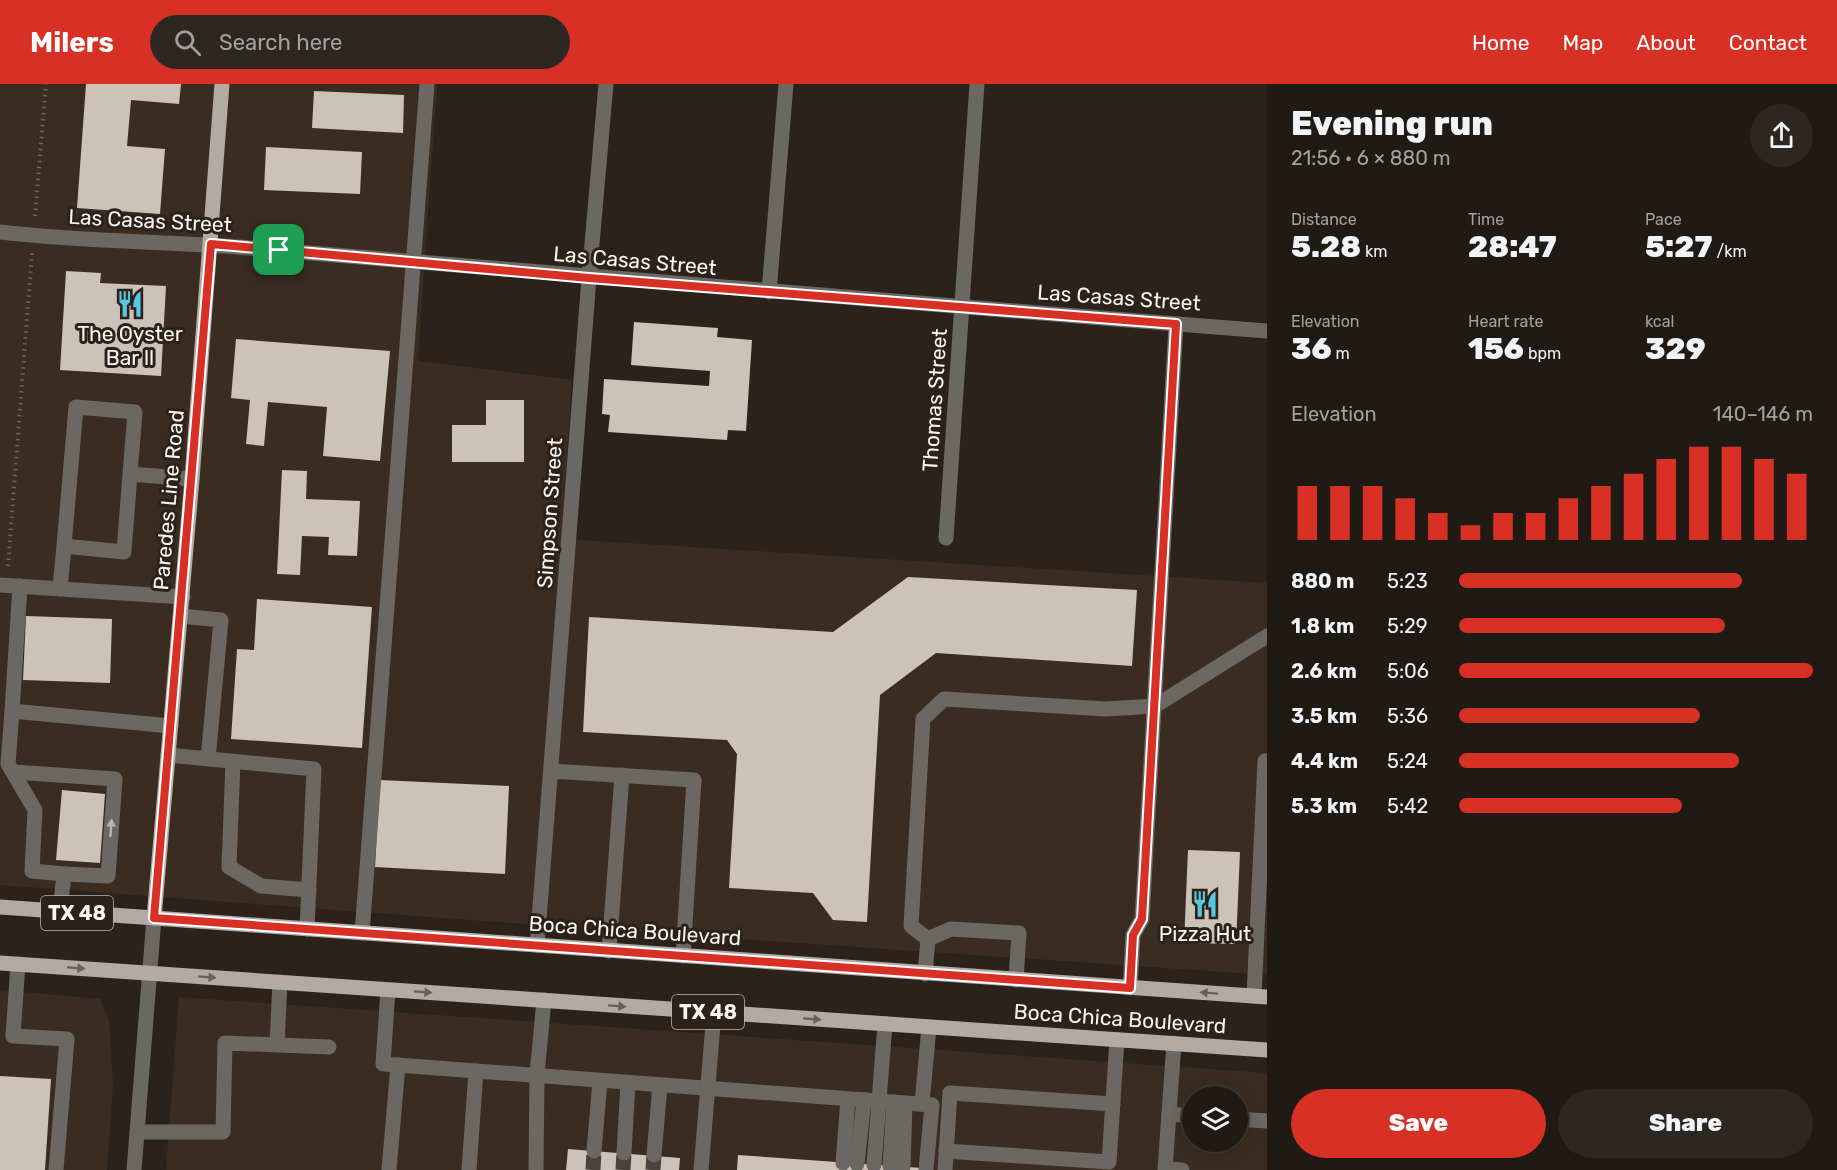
<!DOCTYPE html>
<html lang="en">
<head>
<meta charset="utf-8">
<style>
  :root { --surface:#201a14; --page:#2d2722; --text:#f1f3f6; --muted:#a2a1a0; --line:#3d3834; --accent:#d93025 }
  body { margin:0; font-family:Rubik,sans-serif; background:var(--page); color:var(--text); height:100vh; display:flex; flex-direction:column; font-size:22px; white-space:nowrap }
  * { box-sizing:border-box; margin:0 }
  p { font-size:20px; color:var(--muted) }
  .icon { flex:none; width:33px; height:33px; fill:none; stroke:currentColor; stroke-width:2; stroke-linecap:round; stroke-linejoin:round }
  .map { position:relative; flex:1; overflow:hidden }
  .sheet { display:flex; flex-direction:column; background:var(--surface); width:570px }
  .sheet>* { flex:none }
  .buttons { position:absolute; left:1182px; top:1002px; display:grid; gap:12px }
  .buttons a { display:grid; place-items:center; width:66px; height:66px; border-radius:50%; background:var(--surface); box-shadow:0 3px 15px #0003,0 0 0 2px var(--line); font-size:30px }
  .pin { position:absolute; display:grid; place-items:center; width:51px; height:51px; color:#fff; margin:-26px; border-radius:12px; box-shadow:0 3px 9px #0006 }
  .round { display:grid; place-items:center; flex:none; width:63px; height:63px; border-radius:32px; background:var(--page) }
  .head { display:flex; align-items:center; justify-content:space-between; height:102px; padding:0 24px }
  h1 { font-size:33px; font-weight:800; line-height:45px }
  .metrics { display:grid; grid-template-columns:repeat(3,1fr); gap:9px; height:102px; padding:6px 24px }
  .metrics div { display:grid; align-content:center }
  .metrics b { font-size:30px; font-weight:800 }
  .metrics small { font-size:16px; font-weight:400 }
  .metrics p { font-size:16px }
  .chart { height:168px; padding:12px 24px }
  .chart p { display:flex; justify-content:space-between }
  .chart svg { width:100%; height:108px; margin-top:6px; stroke:var(--accent); stroke-width:6 }
  .button { display:flex; gap:12px; margin-top:auto; padding:12px 24px }
  .button a { flex:1; height:69px; border-radius:36px; background:var(--accent); color:#fff; font-size:24px; font-weight:800; line-height:69px; text-align:center }
  .button a+a { background:var(--page); color:var(--text) }
  ul { padding:0 24px; list-style:none; font-size:20px }
  li { display:grid; grid-template-columns:96px 72px 1fr; align-items:center; height:45px }
  li i { height:15px; border-radius:8px; background:var(--accent) }
  header { display:flex; align-items:center; gap:36px; box-sizing:border-box; height:84px; padding:0 30px; background:var(--accent); color:#fff }
  header strong { font-size:28px }
  nav { display:flex; gap:33px; margin-inline-start:auto; font-size:21px }
  .search { width:420px; height:54px; background:var(--page); display:flex; align-items:center; gap:15px; box-sizing:border-box; padding:0 21px; border-radius:33px; color:var(--muted); font-size:22px }
  main { display:flex; flex:1; min-height:0 }
  .map>svg:first-child { display:block }
</style>
</head>
<body>
<header>
<strong>Milers</strong>
<div class="search"><svg class="icon" aria-label="search" viewBox="0 0 24 24"><circle cx="10" cy="10" r="6"/><path d="M15 15l6 6"/></svg>Search here</div>
<nav><a>Home</a><a>Map</a><a>About</a><a>Contact</a></nav>
</header>
<main>
<div class="map">
<svg width="1267" height="1086" viewBox="0 0 1267 1086">
  <rect width="100%" height="100%" fill="#2b231b"/>
  <g fill="#3a2c21" fill-rule="evenodd">
    <path d="M0,0H437L418,277L572,296L562,455L1267,499V891L537,841L0,801Z"/>
    <path d="M0,906L100,915L109,936L113,1001L107,1086H0Z"/>
    <path d="M179,913L1267,989V1086H166ZM1192,1012H1238V1058H1192Z"/>
  </g>
  <g fill="#cdc2b8">
    <path d="M86,0H181L179,20L131,16L127,62L165,65L160,130L77,124Z"/>
    <path d="M314,7L404,11L403,49L312,44Z"/>
    <path d="M266,63L362,68L360,110L264,106Z"/>
    <path d="M66,187L101,189L100,199L166,202L161,292L60,286Z"/>
    <path d="M634,238L718,244L717,253L752,256L746,347L728,346L727,356L608,348L610,331L602,330L604,295L709,302L710,287L631,281Z"/>
    <path d="M236,255L390,267L380,377L323,372L327,323L268,318L264,362L246,360L250,316L231,314Z"/>
    <path d="M486,316H524V378H452V341H486Z"/>
    <path d="M282,386L307,387L306,415L360,417L357,472L328,471L329,453L302,452L300,491L277,490Z"/>
    <path d="M908,493L1137,506L1132,582L936,569L880,611L867,838L833,836L813,809L729,804L737,670L727,656L583,648L589,533L833,548Z"/>
    <path d="M257,515L372,523L362,664L231,655L237,565L254,566Z"/>
    <path d="M26,532L112,535L110,599L23,596Z"/>
    <path d="M380,696L509,702L505,790L375,783Z"/>
    <path d="M62,706L105,710L100,779L56,776Z"/>
    <path d="M1188,766L1240,768L1236,860L1184,859Z"/>
    <path d="M0,992L51,995L45,1086H0Z"/>
    <path d="M568,1065L680,1074L679,1086H566Z"/>
    <path d="M738,1071L922,1084V1086H737Z"/>
  </g>
  <g fill="none" stroke-linecap="round" stroke-linejoin="round">
    <g stroke="#4a423b" stroke-width="15" stroke-dasharray="15 8" stroke-linecap="butt">
      <path d="M593,1086L594,1067"/>
      <path d="M623,1086L624,1069"/>
      <path d="M653,1086L654,1071"/>
    </g>
    <g stroke="#6c655e" stroke-width="4" stroke-dasharray="1.5 4.5" stroke-linecap="butt">
      <path d="M35,132L46,0"/>
      <path d="M8,482L32,169"/>
    </g>
    <g stroke="#6b6763" stroke-width="15">
      <path d="M0,148C91,159 183,157 274,166C605,196 936,221 1267,247"/>
      <path d="M769,208L786,0"/>
      <path d="M130,390L135,328L76,323L64,462L124,468L130,390L192,395"/>
      <path d="M946,454L977,0"/>
      <path d="M0,501L183,513"/>
      <path d="M20,502L12,627L171,642"/>
      <path d="M60,505L64,462"/>
      <path d="M181,532L221,536L208,675"/>
      <path d="M12,627L8,680L35,726L32,787L64,790L60,827"/>
      <path d="M168,671L314,685L307,845"/>
      <path d="M233,677L229,783L261,802L309,806"/>
      <path d="M551,687L694,696L683,872"/>
      <path d="M14,688L115,695L108,792L64,790"/>
      <path d="M362,849L427,0"/>
      <path d="M928,855L951,845L1019,849L1016,896"/>
      <path d="M537,861L589,194L606,0"/>
      <path d="M609,867L622,691"/>
      <path d="M18,880L13,952L67,955L56,1086"/>
      <path d="M925,890L928,855L911,842L923,635L944,615L1106,625L1155,622L1267,552"/>
      <path d="M1130,904L1133,851L1142,835L1176,240"/>
      <path d="M388,906L383,980L932,1021L926,1086"/>
      <path d="M1254,912L1265,677H1267"/>
      <path d="M1174,959L1165,1085L1182,1086"/>
      <path d="M277,961L280,898"/>
      <path d="M922,1020L929,943"/>
      <path d="M1169,1030L1192,1032"/>
      <path d="M1238,1035L1267,1037"/>
      <path d="M137,1048H223L225,959L329,963"/>
      <path d="M594,1067L600,997"/>
      <path d="M946,1067L1109,1078L1117,956"/>
      <path d="M624,1069L628,999"/>
      <path d="M654,1071L660,1001"/>
      <path d="M843,1079L848,1015"/>
      <path d="M857,1080L864,1016"/>
      <path d="M874,1081L885,940"/>
      <path d="M890,1082L894,1018"/>
      <path d="M903,1083L905,1019"/>
      <path d="M134,1086L154,834"/>
      <path d="M389,1086L398,981"/>
      <path d="M469,1086L476,987"/>
      <path d="M536,1086L537,991L544,916"/>
      <path d="M701,1086L714,928"/>
      <path d="M945,1086L950,1009L1113,1020"/>
    </g>
    <g stroke="#b3aaa2" stroke-width="15">
      <path d="M0,823L1267,913"/>
      <path d="M154,834L192,395L222,0"/>
      <path d="M0,879L1267,966"/>
    </g>
  </g>
  <defs><path id="oneway-solid" d="M-6-.8H1V-3.2L6.5 0L1 3.2V.8H-6Z" transform="scale(1.5)"/></defs>
  <use fill="#bab5b0" href="#oneway-solid" transform="translate(111 744) rotate(-86)"/>
  <g fill="#686058">
    <use href="#oneway-solid" transform="translate(76 884) rotate(4)"/>
    <use href="#oneway-solid" transform="translate(207 893) rotate(4)"/>
    <use href="#oneway-solid" transform="translate(423 908) rotate(4)"/>
    <use href="#oneway-solid" transform="translate(1209 909) rotate(-176)"/>
    <use href="#oneway-solid" transform="translate(617 922) rotate(4)"/>
    <use href="#oneway-solid" transform="translate(812 935) rotate(4)"/>
  </g>
  <g fill="none" stroke-linecap="round" stroke-linejoin="round">
    <defs>
      <path id="route" d="M211,160L589,194L1176,240L1142,835L1133,851L1130,904L154,834Z"/>
    </defs>
    <use href="#route" stroke="#fff" stroke-width="12"/>
    <use href="#route" stroke="#d93025" stroke-width="8"/>
  </g>
  <defs>
    <symbol id="restaurant-bare" viewBox="-9 -9 18 18"><path d="M-5-6h1v4h1v-4h1v4h1v-4h1v5L-1.5 .5V6h-2V.5L-5-1ZM5-6V6H3V1.5H1.5Q1.5-4 5-6Z" fill="#56c9e0" stroke="#2b231b" stroke-width="2.5" paint-order="stroke"/></symbol>
  </defs>
  <g fill-rule="evenodd">
    <use href="#restaurant-bare" x="111" y="201" width="38" height="38"/>
    <use href="#restaurant-bare" x="1186" y="801" width="38" height="38"/>
  </g>
  <g text-anchor="middle" stroke-width="6" stroke-linejoin="round" paint-order="stroke">
    <g fill="#2b231b" stroke="#bcb5af" stroke-width="1.5">
      <rect x="41" y="812" width="72" height="34" rx="4.5"/>
      <rect x="672" y="911" width="72" height="34" rx="4.5"/>
    </g>
    <g font-size="20" font-weight="bold" fill="#faf4ef">
      <text x="77" y="836">TX 48</text>
      <text x="708" y="935">TX 48</text>
    </g>
    <g font-size="21" fill="#faf4ef" stroke="#2b231b">
      <text transform="translate(150 137) rotate(3)" y="7">Las Casas Street</text>
      <text transform="translate(635 177) rotate(5)" y="7">Las Casas Street</text>
      <text transform="translate(1119 214) rotate(4)" y="7">Las Casas Street</text>
      <text transform="translate(935 316) rotate(-86)" y="7">Thomas Street</text>
      <text transform="translate(169 416) rotate(-85)" y="7">Paredes Line Road</text>
      <text transform="translate(550 429) rotate(-86)" y="7">Simpson Street</text>
      <text transform="translate(635 847) rotate(4)" y="7">Boca Chica Boulevard</text>
      <text transform="translate(1120 935) rotate(4)" y="7">Boca Chica Boulevard</text>
    </g>
    <g font-size="21" fill="#faf4ef" stroke="#2b231b">
      <text x="130" y="257">The Oyster<tspan x="130" dy="24">Bar ll</tspan></text>
      <text x="1205" y="857">Pizza Hut</text>
    </g>
  </g>
</svg>
<div class="buttons">
<a><svg class="icon" aria-label="layers" viewBox="0 0 24 24"><path d="M12 4l9 5-9 5-9-5zM3 14l9 5 9-5"/></svg></a>
</div>
<div class="pin" style="left:279px;top:166px;background:#1e9e55"><svg class="icon" aria-label="arrive" viewBox="0 0 24 24"><path d="M6 21V4h12l-3 4 3 4H6"/></svg></div>
</div>
<section class="sheet">
<div class="head"><div><h1>Evening run</h1><p>21:56 · 6 × 880 m</p></div><a class="round"><svg class="icon" aria-label="share" viewBox="0 0 24 24"><path d="M12 15V3M7 8l5-5 5 5M5 13v7h14v-7"/></svg></a></div>
<div class="metrics">
<div><p>Distance</p><b>5.28<small> km</small></b></div>
<div><p>Time</p><b>28:47</b></div>
<div><p>Pace</p><b>5:27<small> /km</small></b></div>
</div>
<div class="metrics">
<div><p>Elevation</p><b>36<small> m</small></b></div>
<div><p>Heart rate</p><b>156<small> bpm</small></b></div>
<div><p>kcal</p><b>329</b></div>
</div>
<div class="chart"><p><span>Elevation</span>140–146 m</p>
<svg viewBox="0 0 160 44" preserveAspectRatio="none"><path d="M5 44V22M15 44V22M25 44V22M35 44V27M45 44V33M55 44V38M65 44V33M75 44V33M85 44V27M95 44V22M105 44V17M115 44V11M125 44V6M135 44V6M145 44V11M155 44V17"/></svg>
</div>
<ul>
<li><b>880 m</b>5:23<i style="width:80%"></i></li>
<li><b>1.8 km</b>5:29<i style="width:75%"></i></li>
<li><b>2.6 km</b>5:06<i style="width:100%"></i></li>
<li><b>3.5 km</b>5:36<i style="width:68%"></i></li>
<li><b>4.4 km</b>5:24<i style="width:79%"></i></li>
<li><b>5.3 km</b>5:42<i style="width:63%"></i></li>
</ul>
<div class="button"><a>Save</a><a>Share</a></div>
</section>
</main>
</body>
</html>
